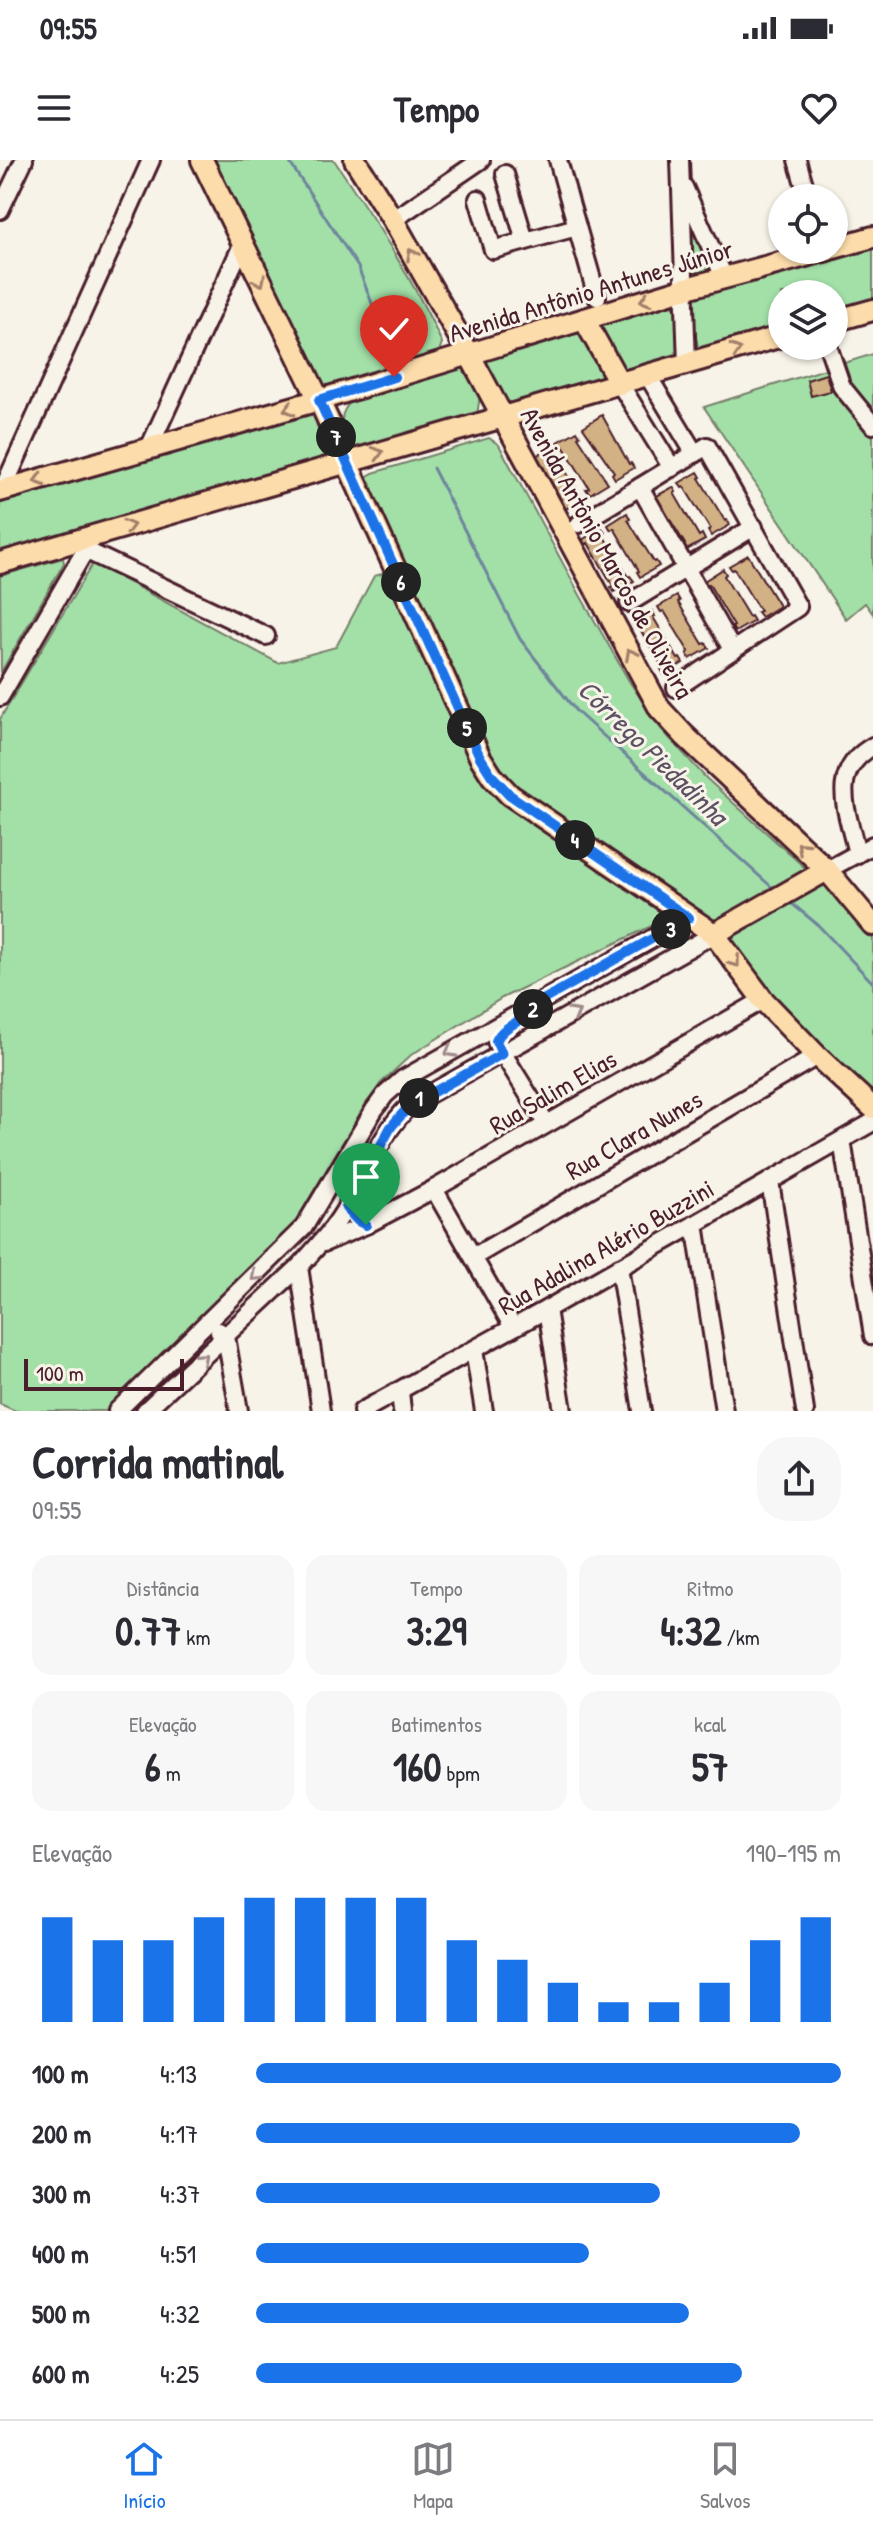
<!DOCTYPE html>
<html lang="pt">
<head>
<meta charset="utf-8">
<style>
  :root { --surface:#fff; --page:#f7f7f7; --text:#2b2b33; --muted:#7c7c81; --line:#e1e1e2; --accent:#1a73e8 }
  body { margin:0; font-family:"Patrick Hand",sans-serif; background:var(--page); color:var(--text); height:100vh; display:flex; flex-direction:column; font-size:30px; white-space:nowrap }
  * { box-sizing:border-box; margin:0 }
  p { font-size:26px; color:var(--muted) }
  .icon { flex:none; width:44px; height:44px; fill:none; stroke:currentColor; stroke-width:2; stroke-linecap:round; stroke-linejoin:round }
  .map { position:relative; height:1251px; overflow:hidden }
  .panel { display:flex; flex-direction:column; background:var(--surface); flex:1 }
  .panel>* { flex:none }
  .buttons { position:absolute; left:768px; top:24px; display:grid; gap:16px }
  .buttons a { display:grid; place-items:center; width:80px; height:80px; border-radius:50%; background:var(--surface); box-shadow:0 2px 6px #0004; font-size:40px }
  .scale { position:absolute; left:24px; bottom:20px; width:160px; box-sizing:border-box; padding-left:8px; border:4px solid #4a1f2b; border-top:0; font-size:22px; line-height:28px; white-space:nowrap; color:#4a1f2b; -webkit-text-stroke:6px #f7f3e8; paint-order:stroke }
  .pin { position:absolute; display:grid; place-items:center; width:68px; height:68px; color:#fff; margin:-82px -34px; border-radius:50% 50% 50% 0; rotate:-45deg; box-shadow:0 0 8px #0007 }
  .pin .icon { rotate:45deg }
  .km { position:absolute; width:40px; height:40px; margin:-20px; border-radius:50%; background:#222; color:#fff; font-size:22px; line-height:40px; text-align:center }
  .round { display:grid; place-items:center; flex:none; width:84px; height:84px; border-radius:32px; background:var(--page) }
  .head { display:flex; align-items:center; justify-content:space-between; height:136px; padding:0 32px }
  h1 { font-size:44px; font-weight:800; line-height:60px }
  .stats { display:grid; grid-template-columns:repeat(3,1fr); gap:12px; height:136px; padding:8px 32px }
  .stats div { display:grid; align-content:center; border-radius:20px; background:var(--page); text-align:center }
  .stats b { font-size:40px; font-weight:800 }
  .stats small { font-size:22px; font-weight:400 }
  .stats p { font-size:22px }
  .chart { height:224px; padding:16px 32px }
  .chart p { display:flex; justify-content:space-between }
  .chart svg { width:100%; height:144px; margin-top:8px; stroke:var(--accent); stroke-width:6 }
  ul { padding:0 32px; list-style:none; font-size:26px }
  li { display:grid; grid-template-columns:128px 96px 1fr; align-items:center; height:60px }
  li i { height:20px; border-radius:10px; background:var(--accent) }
  .status { display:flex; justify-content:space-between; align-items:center; height:56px; padding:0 40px; background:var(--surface); direction:ltr }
  .status svg { height:22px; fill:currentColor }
  header { display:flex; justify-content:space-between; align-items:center; height:104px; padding:0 32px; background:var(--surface); font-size:36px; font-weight:800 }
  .dock { display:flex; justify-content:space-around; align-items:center; height:112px; border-top:2px solid var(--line); background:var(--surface); font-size:22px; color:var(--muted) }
  .dock a { display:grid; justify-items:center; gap:4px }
  .dock .on { color:var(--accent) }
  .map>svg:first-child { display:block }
</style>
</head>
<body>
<div class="status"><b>09:55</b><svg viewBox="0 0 49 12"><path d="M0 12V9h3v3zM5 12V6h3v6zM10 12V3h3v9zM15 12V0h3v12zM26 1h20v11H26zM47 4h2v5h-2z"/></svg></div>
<header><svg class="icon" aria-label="menu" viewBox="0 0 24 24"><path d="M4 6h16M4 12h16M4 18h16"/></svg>Tempo<svg class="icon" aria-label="heart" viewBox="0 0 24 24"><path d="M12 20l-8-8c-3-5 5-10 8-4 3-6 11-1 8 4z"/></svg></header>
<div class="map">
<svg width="873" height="1251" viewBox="0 0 873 1251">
  <rect width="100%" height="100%" fill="#f7f3e8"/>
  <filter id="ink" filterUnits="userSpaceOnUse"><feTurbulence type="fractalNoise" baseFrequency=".0125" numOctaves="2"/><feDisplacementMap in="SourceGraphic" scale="16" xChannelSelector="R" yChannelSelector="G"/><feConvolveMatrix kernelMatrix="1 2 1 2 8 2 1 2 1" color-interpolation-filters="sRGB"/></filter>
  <g filter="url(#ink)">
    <g fill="#a3e0a8" stroke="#76806a" stroke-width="2">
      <path d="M210,0H334C374,59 413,119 442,183L437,197L320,230Z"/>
      <path d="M685,38L717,114L687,124Z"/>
      <path d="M873,84V140L834,151V134H782V166L701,189L698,187C695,171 686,146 697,131Z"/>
      <path d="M669,143L677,149L679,202L629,215L619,211L597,163Z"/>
      <path d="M571,169L581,171L609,218L502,247L482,200Z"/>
      <path d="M873,194V454L865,443L846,459L704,247Z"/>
      <path d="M454,208H466L480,236L477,255L364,290L349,283C343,266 336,255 352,241Z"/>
      <path d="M302,251L314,255L325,294L318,304L0,395V337Z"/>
      <path d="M489,278L499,285L580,435L629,521L661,569L706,618L804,707V714L714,769L513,629L489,598L361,320L373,313Z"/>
      <path d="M63,398L64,403L1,512L0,416Z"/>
      <path d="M93,403L278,503L336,487L374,416L386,413L456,570L482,620L515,652L670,757L502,838L411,895L380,924L303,1060L106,1251H16L0,1244V559Z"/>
      <path d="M825,725L873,779V944L794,866L728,778Z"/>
    </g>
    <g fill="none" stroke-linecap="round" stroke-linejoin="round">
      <g stroke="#6e859c" stroke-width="3">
        <path d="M288,0L358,107L392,195"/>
        <path d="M433,308L520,479L576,551L775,730"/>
        <path d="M790,742L818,765L873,823"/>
      </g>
    </g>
    <g fill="#d2b185" stroke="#4a1f2b" stroke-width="2">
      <path d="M826,214L831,231L811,236L807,220Z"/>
      <path d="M602,255L629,304L631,303L634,308L615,319L612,314L614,312L583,267Z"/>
      <path d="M577,271L580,276L578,277L608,323L590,334L586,329L589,328L563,286L561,287L558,282Z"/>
      <path d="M552,286L555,291L553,292L583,338L564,350L561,344L563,343L538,301L533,298Z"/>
      <path d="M698,312L701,317L699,318L725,361L727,360L730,365L711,376L708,371L710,369L684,327L682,328L679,323Z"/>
      <path d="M673,327L676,332L674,333L699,376L702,374L705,380L685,391L682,386L685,384L659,342L656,343L653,338Z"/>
      <path d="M627,353L630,359L628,360L654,402L656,401L659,406L640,417L637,412L639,411L614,368L611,370L608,365Z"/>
      <path d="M602,368L605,373L603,375L628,417L630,416L634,421L614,432L611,427L613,426L588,383L586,385L582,380Z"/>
      <path d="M748,395L779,446L761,457L757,452L760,451L734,409L732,410L729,406Z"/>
      <path d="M723,409L726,414L724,416L749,457L751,456L754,461L735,472L732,467L734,466L709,424L707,426L704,421Z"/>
      <path d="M677,436L680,441L678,442L703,484L706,483L709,488L690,499L687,494L689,492L664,451L661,452L658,447Z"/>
      <path d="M652,451L655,456L653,457L678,499L680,498L683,503L664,515L661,509L663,508L638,466L636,468L633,463Z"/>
    </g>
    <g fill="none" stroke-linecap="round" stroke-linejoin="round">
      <defs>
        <g id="minor">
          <path d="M558,0L597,137"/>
          <path d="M680,0L687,205"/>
          <path d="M797,0L808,38"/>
          <path d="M505,14L525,81"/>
          <path d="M684,27L724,117"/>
          <path d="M478,39L493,90L577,67"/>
          <path d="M0,50L24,0"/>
          <path d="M393,60L481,0"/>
          <path d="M828,186L842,227L873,265"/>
          <path d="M648,216L695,294"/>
          <path d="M620,224L672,308"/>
          <path d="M149,288L242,85"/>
          <path d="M640,327L733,491"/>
          <path d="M2,331L151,0"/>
          <path d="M579,364L707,286L798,447L676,528"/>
          <path d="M85,390L266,476"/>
          <path d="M629,443L754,367"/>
          <path d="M0,537L90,382"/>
          <path d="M857,694C848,652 827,612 873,586"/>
          <path d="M827,710L873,685"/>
          <path d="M510,867L500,872L497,884L546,963"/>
          <path d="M842,980L873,1176"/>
          <path d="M770,1021L805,1251"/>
          <path d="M434,1029L513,1167"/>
          <path d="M695,1064L724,1251"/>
          <path d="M324,1083L366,1065L434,1029L763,840"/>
          <path d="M475,1096L817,896"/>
          <path d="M299,1107L321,1251"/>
          <path d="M619,1107L642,1251"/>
          <path d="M547,1149L563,1251"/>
          <path d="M219,1171L226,1177L239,1251"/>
          <path d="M474,1190L484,1251"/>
          <path d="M400,1231L402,1251"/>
          <path d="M117,1251L304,1067L374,950L385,935L403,919L689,758"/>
          <path d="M145,1251L299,1107C317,1087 335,1068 348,1044C367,1011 382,972 410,945L714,774"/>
          <path d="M362,1251L547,1149L873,962"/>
        </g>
        <g id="major">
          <path d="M202,0L319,240L480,597L492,616L510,635L714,774L763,840L817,896L873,948"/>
          <path d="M355,0L393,60L469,194L660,549L685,576L827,710L873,765"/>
          <path d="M834,88L873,77"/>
          <path d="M584,159L620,224"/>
          <path d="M834,161L873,150"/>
          <path d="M0,331L319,240L683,129L828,90"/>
          <path d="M0,403L782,176"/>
          <path d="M714,774L827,710"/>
        </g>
      </defs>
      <use href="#minor" stroke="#4a1f2b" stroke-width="22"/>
      <use href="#major" stroke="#4a1f2b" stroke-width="26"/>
      <use href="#minor" stroke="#f7f3e8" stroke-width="16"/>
      <use href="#major" stroke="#fcdcab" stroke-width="20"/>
    </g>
    <defs><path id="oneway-chevron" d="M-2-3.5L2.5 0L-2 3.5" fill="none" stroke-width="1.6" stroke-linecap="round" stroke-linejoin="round" transform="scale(2)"/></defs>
    <g stroke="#a37e6b">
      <use href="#oneway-chevron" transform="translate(412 94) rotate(-119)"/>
      <use href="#oneway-chevron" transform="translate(260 121) rotate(64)"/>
      <use href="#oneway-chevron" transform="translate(645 140) rotate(163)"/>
      <use href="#oneway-chevron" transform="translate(736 190) rotate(-17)"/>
      <use href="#oneway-chevron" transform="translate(289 249) rotate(165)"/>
      <use href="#oneway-chevron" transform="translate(378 293) rotate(-16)"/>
      <use href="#oneway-chevron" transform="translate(39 320) rotate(163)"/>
      <use href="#oneway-chevron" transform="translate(129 366) rotate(-16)"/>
      <use href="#oneway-chevron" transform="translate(631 494) rotate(-118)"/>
      <use href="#oneway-chevron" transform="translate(802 687) rotate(-137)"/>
      <use href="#oneway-chevron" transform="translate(735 802) rotate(53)"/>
    </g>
    <g stroke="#a0898a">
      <use href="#oneway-chevron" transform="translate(575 853) rotate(-29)"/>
      <use href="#oneway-chevron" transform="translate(450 892) rotate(151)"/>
      <use href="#oneway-chevron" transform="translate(256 1116) rotate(136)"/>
      <use href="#oneway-chevron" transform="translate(202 1198) rotate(-42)"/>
    </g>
  </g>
  <g fill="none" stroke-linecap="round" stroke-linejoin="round" filter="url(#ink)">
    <defs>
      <path id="route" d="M366,1065L358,1061L346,1048L391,967L410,945L502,894L496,881C503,863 527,863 534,845L689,758L510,635L492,616L480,597L319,240L394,217"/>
    </defs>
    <use href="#route" stroke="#fff" stroke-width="16"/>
    <use href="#route" stroke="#1a73e8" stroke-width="10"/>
  </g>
  <g text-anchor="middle" stroke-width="6" stroke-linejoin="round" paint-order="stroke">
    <g font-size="26" fill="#4a1f2b" stroke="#f7f3e8">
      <text transform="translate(591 131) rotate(-17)" y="9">Avenida Antônio Antunes Júnior</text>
      <text transform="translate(607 393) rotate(61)" y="9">Avenida Antônio Marcos de Oliveira</text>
      <text transform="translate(553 932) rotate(-30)" y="9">Rua Salim Elias</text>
      <text transform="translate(634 975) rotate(-30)" y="9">Rua Clara Nunes</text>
      <text transform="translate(606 1087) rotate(-30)" y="9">Rua Adalina Alério Buzzini</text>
    </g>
    <g font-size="28" font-style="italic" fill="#5c5263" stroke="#f7f3e8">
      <text transform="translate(653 592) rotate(44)" y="10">Córrego Piedadinha</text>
    </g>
  </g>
</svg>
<div class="buttons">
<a><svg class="icon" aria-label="locate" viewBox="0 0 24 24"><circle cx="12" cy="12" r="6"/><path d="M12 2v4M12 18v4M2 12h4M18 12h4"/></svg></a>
<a><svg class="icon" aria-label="layers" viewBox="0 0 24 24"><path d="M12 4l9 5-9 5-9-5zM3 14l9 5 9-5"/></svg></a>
</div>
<div class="scale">100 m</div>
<div class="pin" style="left:366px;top:1065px;background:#1e9e55"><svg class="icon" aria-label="arrive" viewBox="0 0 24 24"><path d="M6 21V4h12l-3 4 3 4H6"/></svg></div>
<div class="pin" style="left:394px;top:217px;background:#d93025"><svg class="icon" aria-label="check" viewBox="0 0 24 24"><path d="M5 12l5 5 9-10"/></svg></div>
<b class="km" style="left:419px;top:938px">1</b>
<b class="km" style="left:533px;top:849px">2</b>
<b class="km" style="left:671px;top:769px">3</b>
<b class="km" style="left:575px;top:680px">4</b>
<b class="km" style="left:467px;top:568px">5</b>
<b class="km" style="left:401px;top:422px">6</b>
<b class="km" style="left:336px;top:277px">7</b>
</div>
<section class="panel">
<div class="head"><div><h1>Corrida matinal</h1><p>09:55</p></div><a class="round"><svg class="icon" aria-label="share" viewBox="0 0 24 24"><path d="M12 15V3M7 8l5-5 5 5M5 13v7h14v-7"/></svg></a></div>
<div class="stats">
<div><p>Distância</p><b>0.77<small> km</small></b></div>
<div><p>Tempo</p><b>3:29</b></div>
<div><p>Ritmo</p><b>4:32<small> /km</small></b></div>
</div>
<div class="stats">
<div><p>Elevação</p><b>6<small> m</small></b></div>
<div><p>Batimentos</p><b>160<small> bpm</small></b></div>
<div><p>kcal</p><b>57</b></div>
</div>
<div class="chart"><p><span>Elevação</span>190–195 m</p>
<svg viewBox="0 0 160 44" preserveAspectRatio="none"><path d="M5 44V12M15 44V19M25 44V19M35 44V12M45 44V6M55 44V6M65 44V6M75 44V6M85 44V19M95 44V25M105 44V32M115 44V38M125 44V38M135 44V32M145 44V19M155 44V12"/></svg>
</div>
<ul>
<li><b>100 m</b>4:13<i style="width:100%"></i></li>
<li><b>200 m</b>4:17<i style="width:93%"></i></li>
<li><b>300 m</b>4:37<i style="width:69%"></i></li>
<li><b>400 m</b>4:51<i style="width:57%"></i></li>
<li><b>500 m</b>4:32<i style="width:74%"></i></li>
<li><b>600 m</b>4:25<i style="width:83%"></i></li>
</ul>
</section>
<nav class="dock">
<a class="on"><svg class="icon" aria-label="home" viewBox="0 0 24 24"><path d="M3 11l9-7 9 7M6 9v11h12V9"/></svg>Início</a>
<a><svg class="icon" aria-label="map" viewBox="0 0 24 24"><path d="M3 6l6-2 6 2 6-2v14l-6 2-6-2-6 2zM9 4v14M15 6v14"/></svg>Mapa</a>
<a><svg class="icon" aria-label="saved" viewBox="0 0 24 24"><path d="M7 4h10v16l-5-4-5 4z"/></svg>Salvos</a>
</nav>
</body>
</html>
